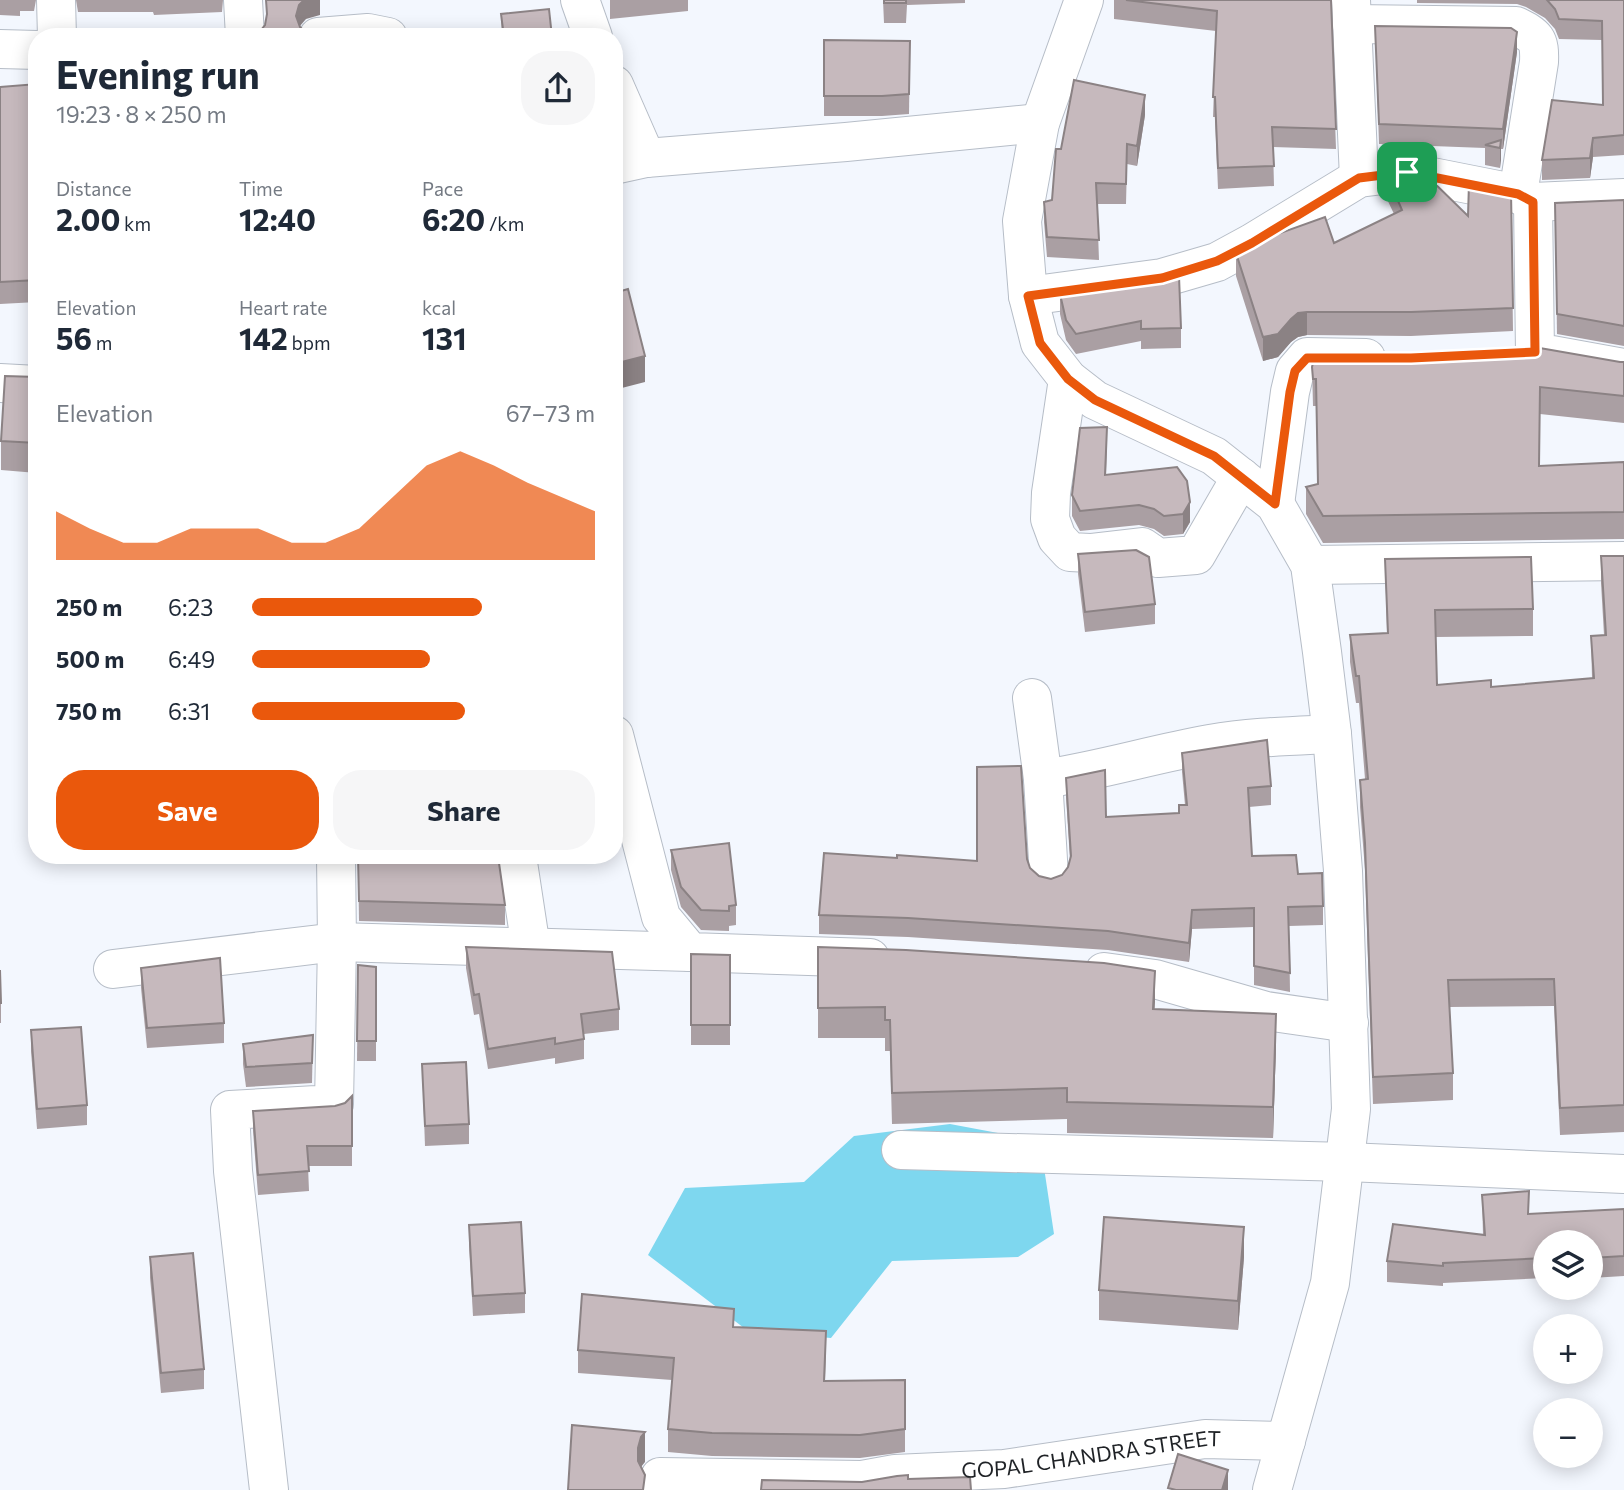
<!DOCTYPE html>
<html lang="en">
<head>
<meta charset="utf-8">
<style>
  :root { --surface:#fff; --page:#f6f6f7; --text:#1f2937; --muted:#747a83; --accent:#ea580c }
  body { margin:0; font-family:Commissioner,sans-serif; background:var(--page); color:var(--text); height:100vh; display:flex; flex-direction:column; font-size:26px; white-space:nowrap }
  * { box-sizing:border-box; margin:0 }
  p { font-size:23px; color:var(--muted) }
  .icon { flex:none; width:38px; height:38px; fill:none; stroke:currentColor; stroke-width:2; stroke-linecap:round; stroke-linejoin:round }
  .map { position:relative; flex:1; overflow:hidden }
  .side { position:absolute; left:28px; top:28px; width:595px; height:836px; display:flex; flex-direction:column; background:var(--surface); border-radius:28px; box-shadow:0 4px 18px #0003 }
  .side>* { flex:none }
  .fabs { position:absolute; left:1533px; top:1230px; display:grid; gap:14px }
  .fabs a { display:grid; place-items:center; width:70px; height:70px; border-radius:50%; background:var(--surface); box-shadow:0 4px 18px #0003; font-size:35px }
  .pin { position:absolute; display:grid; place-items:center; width:60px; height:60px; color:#fff; margin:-30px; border-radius:14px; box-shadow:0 4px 10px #0006 }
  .round { display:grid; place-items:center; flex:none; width:74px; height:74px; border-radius:28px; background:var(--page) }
  .summary { display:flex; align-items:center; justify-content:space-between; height:119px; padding:0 28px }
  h1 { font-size:38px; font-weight:700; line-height:52px }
  .metrics { display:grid; grid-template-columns:repeat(3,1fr); gap:10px; height:119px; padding:7px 28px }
  .metrics div { display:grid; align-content:center }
  .metrics b { font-size:30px; font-weight:700 }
  .metrics small { font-size:19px; font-weight:400 }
  .metrics p { font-size:19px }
  .chart { height:196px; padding:14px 28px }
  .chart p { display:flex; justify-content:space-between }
  .chart svg { width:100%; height:126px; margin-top:7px; fill:var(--accent); opacity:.7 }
  .button { display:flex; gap:14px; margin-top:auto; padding:14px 28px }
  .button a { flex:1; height:80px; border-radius:28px; background:var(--accent); color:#fff; font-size:28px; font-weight:700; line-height:80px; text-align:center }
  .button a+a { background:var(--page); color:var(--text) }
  ul { padding:0 28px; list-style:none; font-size:23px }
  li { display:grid; grid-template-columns:112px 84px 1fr; align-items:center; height:52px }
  li i { height:18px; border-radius:9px; background:var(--accent) }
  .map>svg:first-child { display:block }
</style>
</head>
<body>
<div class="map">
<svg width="1624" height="1490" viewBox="0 0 1624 1490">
  <rect width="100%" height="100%" fill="#f3f7fe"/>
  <path fill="#7ed7ef" d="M950,1124L1040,1141L1054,1234L1018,1257L892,1261L831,1338L748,1331L648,1255L685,1188L804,1182L854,1136Z"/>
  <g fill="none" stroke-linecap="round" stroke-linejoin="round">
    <defs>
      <g id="minor">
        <path d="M56,0L57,37"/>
        <path d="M243,0L245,37"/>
        <path d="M580,0L593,37"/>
        <path d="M1084,0L1040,123L1022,221L1028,296L1040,343L1068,379L1095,400L1214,456L1275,504L1310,565L1322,652L1332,734L1343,871L1351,1109L1330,1283L1272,1490"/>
        <path d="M1351,0L1359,178"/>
        <path d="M1352,24L1516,26C1536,36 1540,39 1539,62L1518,194"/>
        <path d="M318,37L368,33L388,37"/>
        <path d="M0,49L37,50"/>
        <path d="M614,85L646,158"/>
        <path d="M614,165L646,158L846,142L1040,123"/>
        <path d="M1533,202L1535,352L1624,368"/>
        <path d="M1028,296L1162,278L1217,262L1252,243L1359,178L1407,172L1518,194L1533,202L1624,198"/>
        <path d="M1068,379L1051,493L1050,519L1057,538L1070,552L1090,553L1142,547L1158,558L1196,555L1241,477"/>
        <path d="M0,383L37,385"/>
        <path d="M1275,504L1290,392L1295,371L1307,357L1366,358"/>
        <path d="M1310,565L1624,561"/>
        <path d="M1032,698L1043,779C1099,771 1153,754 1210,744C1250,737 1292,736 1332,734"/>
        <path d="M614,735L661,917L690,952L870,958"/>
        <path d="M1043,779L1049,876"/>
        <path d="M517,856L531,948"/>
        <path d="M113,969L337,942L690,952"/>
        <path d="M1104,972L1155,979L1266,1011L1349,1023"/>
        <path d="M901,1150L1347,1162L1624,1174"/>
        <path d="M269,1490L233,1171L230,1110L334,1104L337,942L336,856"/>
        <path id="s1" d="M660,1490V1477L862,1480L895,1474L1004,1469L1205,1439L1286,1441"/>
      </g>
    </defs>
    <use href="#minor" stroke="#b6bdc7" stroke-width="40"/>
    <use href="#minor" stroke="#fff" stroke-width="38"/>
  </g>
  <g fill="#aa9fa3">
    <path d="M0,0H36L34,11H20V16L0,15Z"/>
    <path d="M76,0H223L222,12L154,15L153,12H78Z"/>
    <path d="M610,0H688V11L610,19Z"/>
    <path d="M883,0H965V3L907,5L906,23H884Z"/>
    <path d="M1114,0H1331L1336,149L1273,147L1274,186L1218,189L1215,117H1213L1216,31L1114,19Z"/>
    <path d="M1417,0H1624V155L1593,157L1590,178L1542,180V160L1603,105L1602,40L1559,39L1555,29L1545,18L1526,7L1517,4L1417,3Z"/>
    <path d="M501,14L552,37H502Z"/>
    <path d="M1375,26L1517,52L1503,149H1501L1500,168L1485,165V148L1379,144Z"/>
    <path d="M824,40L910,41L909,114L882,116H824Z"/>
    <path d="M37,84V302L0,304V87Z"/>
    <path d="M1145,115L1137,166L1127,164L1126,204H1097L1099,260L1047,257L1044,222V202L1052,200L1061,149Z"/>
    <path d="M1386,173L1468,216L1511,192L1513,331L1411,336L1307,335L1298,337L1291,342L1278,357L1263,361L1236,276V253L1334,243L1394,214L1386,197Z"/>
    <path d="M1624,200V346L1557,334L1555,203Z"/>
    <path d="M1060,294L1181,328V348L1141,349V341L1076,354L1066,340L1060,314Z"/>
    <path d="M1620,362H1624V423L1540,414L1539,466L1624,462V539L1323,543L1306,514V487L1318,484L1316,406H1313L1312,367Z"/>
    <path d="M37,377V473L1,470V441Z"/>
    <path d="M1107,447L1106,475L1177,467L1190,522L1183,534L1164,536L1154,529L1139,525L1080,531L1072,516V495Z"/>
    <path d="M1078,554L1155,604V624L1085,632L1078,574Z"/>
    <path d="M1601,556H1624V1132L1560,1135L1554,1006L1449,1007L1453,1073V1100L1373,1104L1365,870L1360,807V780L1365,779L1359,703H1356L1350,662V635L1387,633L1385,559L1533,609V636L1436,637L1437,685L1491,687L1592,678L1591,636L1604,635L1601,583Z"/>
    <path d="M1182,753L1271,786V805L1249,807L1252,856L1298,874L1323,906V925L1289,926L1290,992L1254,985V927L1192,929L1189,962L1108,950L908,937L819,934V915L897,858L977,861L1027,859L1030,868L1039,876L1051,879L1062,875L1068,867L1070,860L1066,797V778L1106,817L1179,813L1185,805L1182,772Z"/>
    <path d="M671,850L736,905V925L729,926V931L701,930L681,907L671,870Z"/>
    <path d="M358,856L505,905V925L359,921Z"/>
    <path d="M466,947L619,1009V1030L584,1034V1059L555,1064V1058L488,1069L479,1014L474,1015L466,968Z"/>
    <path d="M818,947L1154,1009L1276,1044L1273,1138L1067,1133V1119L892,1124L890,1051H885V1038H818Z"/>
    <path d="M691,954L730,955V1045H691Z"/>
    <path d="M358,965L376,967V1061H357Z"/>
    <path d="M141,968L224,1023V1043L147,1048L141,988Z"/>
    <path d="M0,970L1,1003V1023H0Z"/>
    <path d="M31,1030L87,1105V1125L37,1129L31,1051Z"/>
    <path d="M313,1035L312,1083L246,1087L243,1064V1044Z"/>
    <path d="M422,1064L469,1124V1144L425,1146Z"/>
    <path d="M352,1096V1166H308L309,1191L258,1195L253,1131V1111L335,1106L345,1103Z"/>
    <path d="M1482,1195L1529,1214L1624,1209V1276L1591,1278V1242H1545V1278L1443,1283V1286L1387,1282V1261L1483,1235Z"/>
    <path d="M469,1225L525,1293V1313L473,1316L469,1245Z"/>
    <path d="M150,1257L204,1369V1389L161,1393L150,1278Z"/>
    <path d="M1244,1257L1238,1330L1099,1320V1290Z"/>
    <path d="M734,1327L826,1354L825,1381L905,1380V1452L860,1458L712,1456L668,1452V1429L672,1380L578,1373V1350Z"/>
  </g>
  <g fill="#8b8284">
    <path d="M304,0H320V15L306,19L299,27L296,16L299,5Z"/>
    <path d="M1517,32V52L1503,149V129Z"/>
    <path d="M1145,95V115L1137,166V146Z"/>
    <path d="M1593,138V157L1590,178V158Z"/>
    <path d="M1501,140V160L1500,168V148Z"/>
    <path d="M1307,312V335L1298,337L1291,342L1278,357L1263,361V337L1298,313Z"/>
    <path d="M645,356V382L614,390V364Z"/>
    <path d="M1190,502V522L1183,534V514Z"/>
    <path d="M1192,910V929L1189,962V943Z"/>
    <path d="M1155,971V1002L1153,1040V1009Z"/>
    <path d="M1276,1014V1044L1273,1138V1107Z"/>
    <path d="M1244,1227V1257L1238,1330V1301Z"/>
    <path d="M645,1432V1462L641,1467L638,1477V1448L641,1437Z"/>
    <path d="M1228,1470V1490H1222Z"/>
  </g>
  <g fill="#c6b9bd" stroke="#8b8284" stroke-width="2">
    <path d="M266,0H304L299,5L296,16L300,27L308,35L317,37H261V30L265,25L267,14Z"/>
    <rect x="884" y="0" width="22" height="3"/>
    <path d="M1126,0H1331L1336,129L1272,127L1274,166L1218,168L1215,97H1213L1217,11Z"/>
    <path d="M1547,0H1624V135L1593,138L1590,158L1542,160L1552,100L1603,105L1602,21L1559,19L1555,9Z"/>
    <path d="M549,9L552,37H504L501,14Z"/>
    <path d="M1375,26L1511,28L1517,32L1503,129L1379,124Z"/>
    <path d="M367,33L384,37H324Z"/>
    <path d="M824,40L910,41L909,94L882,96H824Z"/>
    <path d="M1074,80L1145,95L1137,146L1127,144L1126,184L1096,183L1099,240L1047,237L1044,202L1052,200L1056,149H1061Z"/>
    <path d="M37,84V280L0,282V87Z"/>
    <path d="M1501,140L1500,148L1485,145Z"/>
    <path d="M1406,170L1425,174L1468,216L1469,183L1511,192L1513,308L1411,312H1307L1298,313L1291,319L1278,334L1263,337L1236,253L1261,240L1325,217L1334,243L1402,210L1386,173Z"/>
    <path d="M1624,200V326L1557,314L1555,203Z"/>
    <path d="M1179,276L1181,328L1141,329V321L1076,334L1066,320L1060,294Z"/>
    <path d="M628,289L645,356L614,364V293Z"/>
    <path d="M1534,347L1620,362H1624V396L1540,387L1539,466L1624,462V512L1323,516L1306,487L1318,484L1316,379H1313L1312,367L1315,354L1317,352L1412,353Z"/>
    <path d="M5,376L37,377V443L1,441Z"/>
    <path d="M1107,427L1105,475L1177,467L1187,481L1190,502L1183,514L1164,516L1154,509L1139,505L1080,511L1072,495L1080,428Z"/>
    <path d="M1136,550L1149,557L1155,604L1085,612L1078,554Z"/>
    <path d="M1601,556H1624V1105L1560,1108L1554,979L1448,980L1453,1073L1373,1077L1365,843L1360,780L1368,779L1359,676H1356L1350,635L1388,633L1385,559L1531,557L1533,609L1435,610L1437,685L1491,680V687L1594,678L1591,636L1606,635Z"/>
    <path d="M1267,740L1271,786L1248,788L1252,856L1296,855L1298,874L1322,873L1323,906L1288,907L1290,973L1254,966V908L1192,910L1189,943L1108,931L908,918L819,915L824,853L897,858V855L977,861V767L1021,766L1027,859L1030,868L1039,876L1051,879L1062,875L1068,867L1071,856L1066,778L1105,770L1106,817L1179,813V805H1187L1182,753Z"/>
    <path d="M729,843L736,905L729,906V911L701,910L681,887L671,850Z"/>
    <path d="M358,856H498L505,905L359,901Z"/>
    <path d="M466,947L612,952L619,1009L581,1014L584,1039L555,1044V1038L488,1049L479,994L474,995Z"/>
    <path d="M818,947L906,950L1104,963L1150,970L1155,971L1153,1009L1276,1014L1273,1107L1067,1102V1088L892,1093L890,1020H885V1007L818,1008Z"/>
    <path d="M691,954L730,955V1025H691Z"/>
    <path d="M220,958L224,1023L147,1028L141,968Z"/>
    <path d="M358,965L376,967V1041H357Z"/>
    <path d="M0,970L1,1003H0Z"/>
    <path d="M81,1027L87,1105L37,1109L31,1030Z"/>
    <path d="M313,1035L312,1063L246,1067L243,1044Z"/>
    <path d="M466,1062L469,1124L425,1126L422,1064Z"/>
    <path d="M352,1096V1146H307L309,1171L258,1175L253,1111L335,1106L345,1103Z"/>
    <path d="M1529,1191L1528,1214L1624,1209V1256L1591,1258V1242H1545V1258L1443,1263V1266L1387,1261L1393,1224L1485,1235L1482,1195Z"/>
    <path d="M1104,1217L1244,1227L1238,1301L1099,1290Z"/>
    <path d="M521,1222L525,1293L473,1296L469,1225Z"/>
    <path d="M193,1253L204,1369L161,1373L150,1257Z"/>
    <path d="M582,1294L734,1309L733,1327L826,1331L824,1381L905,1380V1429L860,1435L712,1433L668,1429L674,1358L578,1350Z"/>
    <path d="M572,1425L645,1432L641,1437L638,1448V1461L645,1475L643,1490H568Z"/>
    <path d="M1178,1454L1228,1470L1222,1490H1176L1168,1488Z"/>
    <path d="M908,1475V1479L970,1477L971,1490H761L762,1480L862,1482L897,1476Z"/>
  </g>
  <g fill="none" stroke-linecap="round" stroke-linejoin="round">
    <defs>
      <path id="route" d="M1407,172L1518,194L1533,202L1535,352L1411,358H1307L1295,371L1290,392L1275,504L1214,456L1095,400L1068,379L1040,343L1028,296L1162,278L1217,261L1252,243L1359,178Z"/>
    </defs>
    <use href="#route" stroke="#fff" stroke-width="14"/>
    <use href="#route" stroke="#ea580c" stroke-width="9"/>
  </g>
  <g text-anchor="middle" stroke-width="5" stroke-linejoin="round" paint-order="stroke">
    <g font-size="21" fill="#1f2226" stroke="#fff">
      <text dy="7" stroke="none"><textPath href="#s1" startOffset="446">GOPAL CHANDRA STREET</textPath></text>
    </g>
  </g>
</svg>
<div class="fabs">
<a><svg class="icon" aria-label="layers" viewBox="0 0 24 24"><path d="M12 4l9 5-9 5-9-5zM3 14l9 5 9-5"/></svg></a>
<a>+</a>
<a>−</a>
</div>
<div class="pin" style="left:1407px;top:172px;background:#1e9e55"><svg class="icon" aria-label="arrive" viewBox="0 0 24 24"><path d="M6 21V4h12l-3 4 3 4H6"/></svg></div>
<section class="side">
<div class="summary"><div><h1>Evening run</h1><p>19:23 · 8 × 250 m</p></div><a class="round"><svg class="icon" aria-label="share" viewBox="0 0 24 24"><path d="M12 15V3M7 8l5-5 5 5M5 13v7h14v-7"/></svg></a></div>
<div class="metrics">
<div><p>Distance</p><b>2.00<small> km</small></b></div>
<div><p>Time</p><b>12:40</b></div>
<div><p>Pace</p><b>6:20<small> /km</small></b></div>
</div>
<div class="metrics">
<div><p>Elevation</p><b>56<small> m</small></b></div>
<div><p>Heart rate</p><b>142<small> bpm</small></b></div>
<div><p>kcal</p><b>131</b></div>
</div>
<div class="chart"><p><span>Elevation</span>67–73 m</p>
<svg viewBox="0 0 160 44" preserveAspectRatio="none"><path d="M0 44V27L10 33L20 38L30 38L40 33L50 33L60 33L70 38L80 38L90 33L100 22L110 11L120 6L130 11L140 17L150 22L160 27V44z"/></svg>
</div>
<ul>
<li><b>250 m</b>6:23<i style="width:67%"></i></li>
<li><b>500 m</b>6:49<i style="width:52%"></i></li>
<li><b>750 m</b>6:31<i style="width:62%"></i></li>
</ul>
<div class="button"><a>Save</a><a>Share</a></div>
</section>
</div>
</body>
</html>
